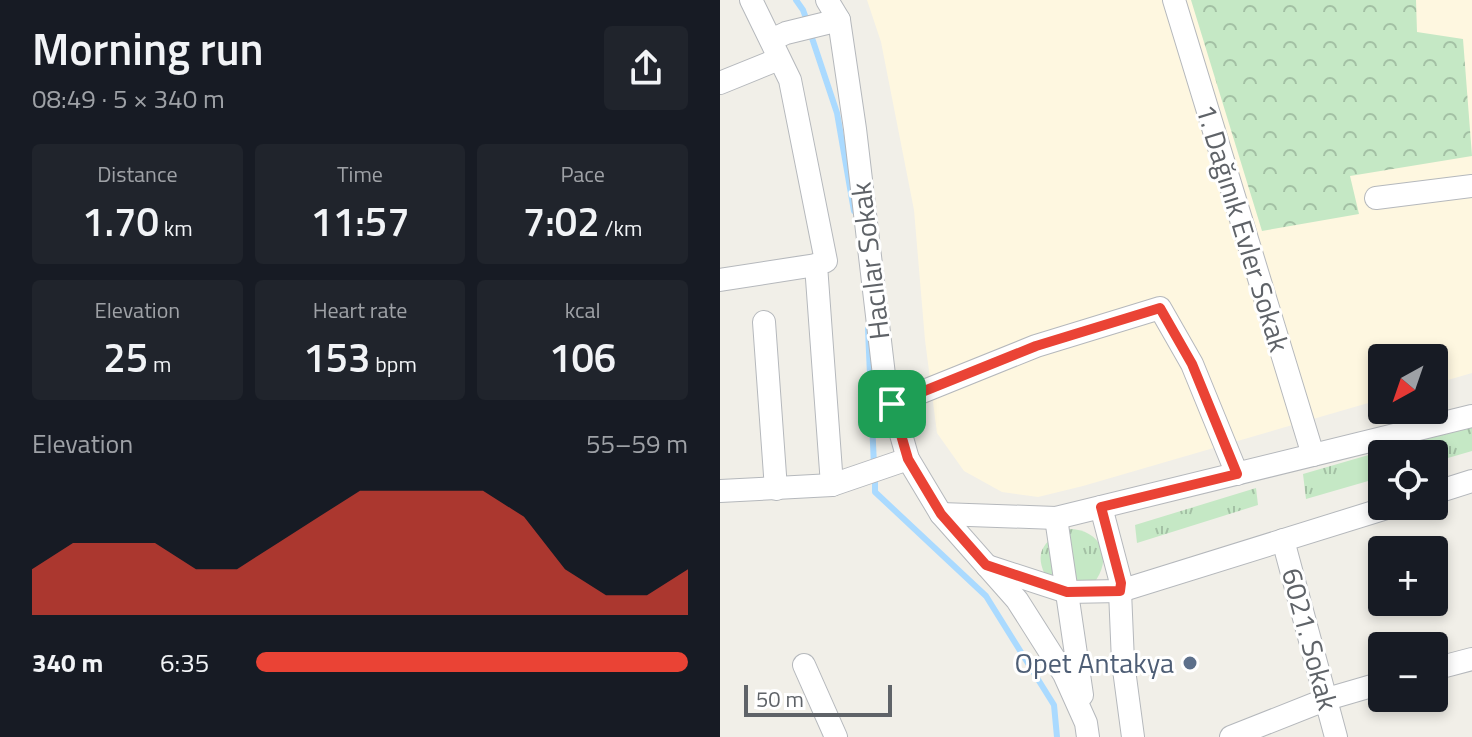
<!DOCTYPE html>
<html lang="en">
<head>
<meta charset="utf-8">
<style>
  :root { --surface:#171b24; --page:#20242c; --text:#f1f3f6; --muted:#9ea1a6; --accent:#ea4335 }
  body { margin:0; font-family:"Titillium Web",sans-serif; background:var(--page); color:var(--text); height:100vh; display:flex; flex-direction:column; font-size:30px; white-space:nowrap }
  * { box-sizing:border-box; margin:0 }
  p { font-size:26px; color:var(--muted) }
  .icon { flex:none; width:44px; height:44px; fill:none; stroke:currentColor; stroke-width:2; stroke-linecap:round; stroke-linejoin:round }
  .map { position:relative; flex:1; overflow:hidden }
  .panel { display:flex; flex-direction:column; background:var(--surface); width:720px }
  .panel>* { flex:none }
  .needle { width:52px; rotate:220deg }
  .tools { position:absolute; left:648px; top:344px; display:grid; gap:16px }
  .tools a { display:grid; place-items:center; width:80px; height:80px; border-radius:8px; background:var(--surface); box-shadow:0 4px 12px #0003; font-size:40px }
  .scale { position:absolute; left:24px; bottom:20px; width:148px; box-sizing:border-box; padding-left:8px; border:4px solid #5f6368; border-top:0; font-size:22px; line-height:28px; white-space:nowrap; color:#5f6368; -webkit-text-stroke:6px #fff; paint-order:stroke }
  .pin { position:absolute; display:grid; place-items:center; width:68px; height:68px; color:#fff; margin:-34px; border-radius:16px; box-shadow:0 4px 12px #0006 }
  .round { display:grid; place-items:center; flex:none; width:84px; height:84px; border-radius:8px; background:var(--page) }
  .summary { display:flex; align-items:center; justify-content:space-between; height:136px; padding:0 32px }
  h1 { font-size:44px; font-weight:600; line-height:60px }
  .figures { display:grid; grid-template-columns:repeat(3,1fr); gap:12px; height:136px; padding:8px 32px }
  .figures div { display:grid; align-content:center; border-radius:8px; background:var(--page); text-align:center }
  .figures b { font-size:40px; font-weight:600 }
  .figures small { font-size:22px; font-weight:400 }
  .figures p { font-size:22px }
  .chart { height:224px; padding:16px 32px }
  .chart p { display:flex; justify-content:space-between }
  .chart svg { width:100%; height:144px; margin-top:8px; fill:var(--accent); opacity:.7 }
  ul { padding:0 32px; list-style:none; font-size:26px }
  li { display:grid; grid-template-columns:128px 96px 1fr; align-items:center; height:60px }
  li i { height:20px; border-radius:10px; background:var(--accent) }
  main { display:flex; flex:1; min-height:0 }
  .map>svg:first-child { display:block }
</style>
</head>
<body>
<main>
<section class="panel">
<div class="summary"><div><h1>Morning run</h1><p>08:49 · 5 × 340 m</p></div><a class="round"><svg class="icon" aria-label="share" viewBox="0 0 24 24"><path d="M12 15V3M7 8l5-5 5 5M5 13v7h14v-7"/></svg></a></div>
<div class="figures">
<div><p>Distance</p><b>1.70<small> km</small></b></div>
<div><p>Time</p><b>11:57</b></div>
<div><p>Pace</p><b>7:02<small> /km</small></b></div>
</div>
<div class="figures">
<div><p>Elevation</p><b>25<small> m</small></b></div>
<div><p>Heart rate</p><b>153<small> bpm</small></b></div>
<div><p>kcal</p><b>106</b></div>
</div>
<div class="chart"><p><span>Elevation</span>55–59 m</p>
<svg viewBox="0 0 160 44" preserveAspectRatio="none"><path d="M0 44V30L10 22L20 22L30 22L40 30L50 30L60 22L70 14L80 6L90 6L100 6L110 6L120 14L130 30L140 38L150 38L160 30V44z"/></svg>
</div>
<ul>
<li><b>340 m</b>6:35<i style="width:100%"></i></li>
</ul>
</section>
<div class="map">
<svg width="752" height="737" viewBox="0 0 752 737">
  <defs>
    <pattern id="grass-tufts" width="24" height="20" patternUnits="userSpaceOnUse" patternTransform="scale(2)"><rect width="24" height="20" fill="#c5e8c5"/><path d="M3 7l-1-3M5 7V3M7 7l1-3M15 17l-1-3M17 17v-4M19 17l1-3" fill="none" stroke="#a3c0a4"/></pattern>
    <pattern id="park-crowns" width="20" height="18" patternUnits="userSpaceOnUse" patternTransform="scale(2)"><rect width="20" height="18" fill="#c5e8c5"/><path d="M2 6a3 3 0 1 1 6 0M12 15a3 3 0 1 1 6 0" fill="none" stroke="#a3c0a4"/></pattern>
  </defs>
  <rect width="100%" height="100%" fill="#f1efe8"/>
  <path fill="#fef7e0" d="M147,0H752V373L714,384V358H662V399L363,486L318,497L282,492L244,471L217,433L205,340L194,210L161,42Z"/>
  <g fill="url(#grass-tufts)">
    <path d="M752,425V451L714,462V454H662V477L586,499L583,474Z"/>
    <path d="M536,488L538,505L417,543L415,525Z"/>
    <path d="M345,529C380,527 395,557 373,584L327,579C313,552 323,543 345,529Z"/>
  </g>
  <path fill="url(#park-crowns)" d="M471,0H696L697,32L743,39L752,156L630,176L639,214L542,231Z"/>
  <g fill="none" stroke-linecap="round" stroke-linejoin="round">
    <g stroke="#aadaff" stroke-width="6">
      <path d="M76,0L83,10L87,21"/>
      <path d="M90,32L117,113L134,211"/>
      <path d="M148,329L154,466"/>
      <path d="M155,477V492L266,596L334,705L337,737"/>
    </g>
    <defs>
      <g id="minor">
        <path d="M31,0L70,80L106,261L96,265L112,485"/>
        <path d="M107,0L119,20L135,129L164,375L188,459L221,514L297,600L344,674L366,723L368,737"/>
        <path d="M454,0L593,455"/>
        <path d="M51,40L66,33L119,20"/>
        <path d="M0,83L59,59"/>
        <path d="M656,198L752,186"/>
        <path d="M0,280L96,265"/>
        <path d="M44,322L56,489"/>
        <path d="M172,404L316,346L440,308L472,364L517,474"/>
        <path d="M0,491L112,485L188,459"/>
        <path d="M714,493L752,481"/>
        <path d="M381,507L401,583L400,591L403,662L413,737"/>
        <path d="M221,514L336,518L752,416"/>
        <path d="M336,518L362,695"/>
        <path d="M563,540L616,737"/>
        <path d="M267,566L347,592L400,591L673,506"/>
        <path d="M84,665L116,737"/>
        <path d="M714,669L752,659"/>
        <path d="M511,737L607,699L662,683"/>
      </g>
    </defs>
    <use href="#minor" stroke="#b5b8bc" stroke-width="24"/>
    <use href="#minor" stroke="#fff" stroke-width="22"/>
  </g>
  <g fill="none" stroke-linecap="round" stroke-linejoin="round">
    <defs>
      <path id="route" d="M440,308L472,364L517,474L381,507L401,583L400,591L347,592L266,565L221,514L188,459L172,404L316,346Z"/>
    </defs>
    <use href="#route" stroke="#fff" stroke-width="16"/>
    <use href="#route" stroke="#ea4335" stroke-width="10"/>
  </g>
  <circle fill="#5c6f8a" stroke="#fff" stroke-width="3" cx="470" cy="663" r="8"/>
  <g text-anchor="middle" stroke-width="6" stroke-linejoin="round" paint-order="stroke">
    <g font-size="28" fill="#5f6368" stroke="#fff">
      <text transform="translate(523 228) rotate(73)" y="10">1. Dağınık Evler Sokak</text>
      <text transform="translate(150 261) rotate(-97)" y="10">Hacılar Sokak</text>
      <text transform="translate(590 639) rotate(75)" y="10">6021. Sokak</text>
    </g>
    <g font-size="28" fill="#4e5e75" stroke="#fff" text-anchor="end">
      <text x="454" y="673">Opet Antakya</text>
    </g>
  </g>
</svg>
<div class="tools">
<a><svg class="needle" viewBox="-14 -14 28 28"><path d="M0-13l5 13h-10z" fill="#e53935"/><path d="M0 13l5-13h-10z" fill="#9ea1a6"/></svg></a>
<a><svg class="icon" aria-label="locate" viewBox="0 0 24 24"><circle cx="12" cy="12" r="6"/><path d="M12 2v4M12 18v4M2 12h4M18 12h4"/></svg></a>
<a>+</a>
<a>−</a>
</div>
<div class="scale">50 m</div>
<div class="pin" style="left:172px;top:404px;background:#1e9e55"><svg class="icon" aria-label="arrive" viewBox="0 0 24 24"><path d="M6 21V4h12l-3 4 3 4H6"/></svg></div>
</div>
</main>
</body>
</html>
